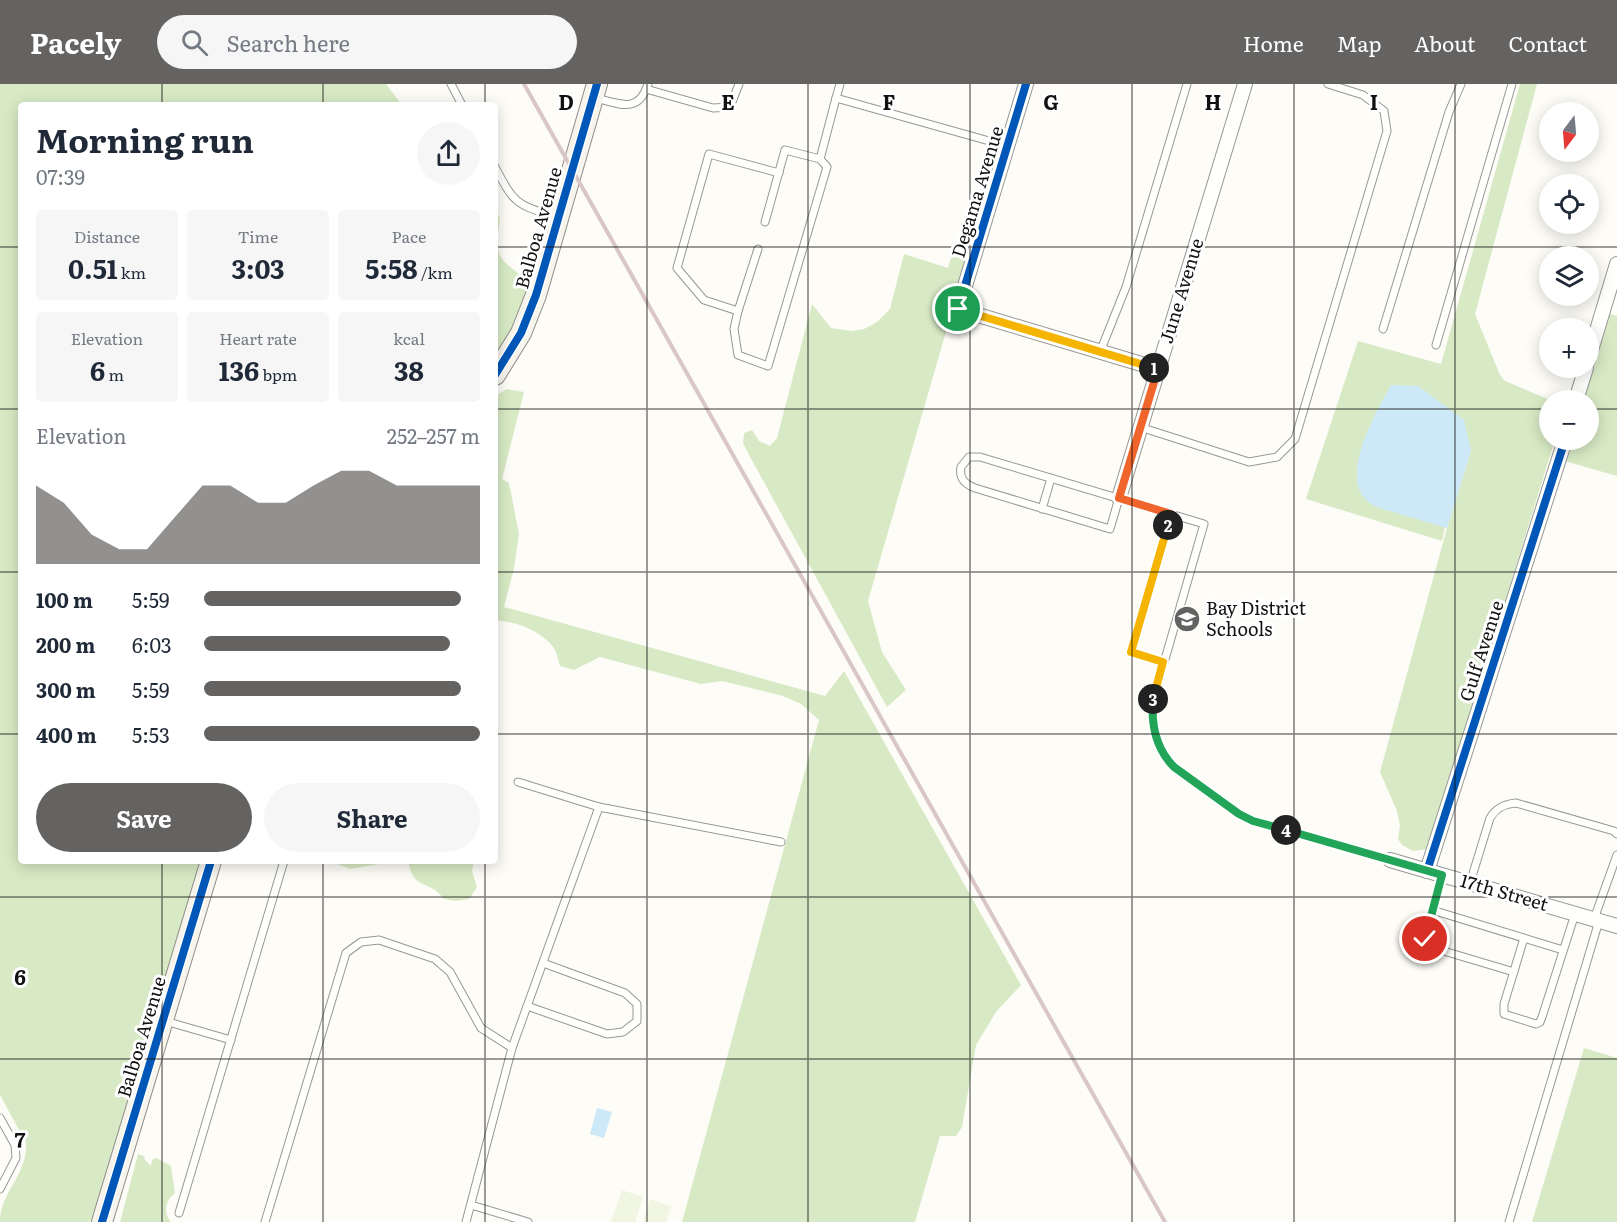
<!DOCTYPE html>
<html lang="en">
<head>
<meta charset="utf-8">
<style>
  :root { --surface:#fff; --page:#f6f6f7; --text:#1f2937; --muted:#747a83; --accent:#646362 }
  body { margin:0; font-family:Literata,serif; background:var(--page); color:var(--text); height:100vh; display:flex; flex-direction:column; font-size:22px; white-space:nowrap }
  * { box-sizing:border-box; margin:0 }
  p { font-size:20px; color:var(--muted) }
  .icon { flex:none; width:33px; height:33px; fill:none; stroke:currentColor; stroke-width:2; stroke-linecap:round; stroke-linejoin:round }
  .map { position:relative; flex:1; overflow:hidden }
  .side { position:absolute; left:18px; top:18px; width:480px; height:762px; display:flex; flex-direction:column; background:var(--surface); border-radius:6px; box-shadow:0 3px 15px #0003 }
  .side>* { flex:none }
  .needle { width:39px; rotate:196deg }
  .fabs { position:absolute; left:1539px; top:18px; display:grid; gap:12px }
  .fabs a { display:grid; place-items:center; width:60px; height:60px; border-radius:50%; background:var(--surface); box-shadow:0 3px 15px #0003; font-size:30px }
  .pin { position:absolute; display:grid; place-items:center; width:51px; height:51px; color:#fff; margin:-26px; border:3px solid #fff; border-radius:50%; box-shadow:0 2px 6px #0007 }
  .km { position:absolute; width:30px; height:30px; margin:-15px; border-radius:50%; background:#222; color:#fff; font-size:16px; line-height:30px; text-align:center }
  .round { display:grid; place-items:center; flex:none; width:63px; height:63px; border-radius:32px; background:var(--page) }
  .overview { display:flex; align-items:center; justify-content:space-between; height:102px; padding:0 18px }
  h1 { font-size:33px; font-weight:700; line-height:45px }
  .figures { display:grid; grid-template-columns:repeat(3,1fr); gap:9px; height:102px; padding:6px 18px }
  .figures div { display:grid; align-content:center; border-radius:6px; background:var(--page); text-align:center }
  .figures b { font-size:26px; font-weight:700 }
  .figures small { font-size:16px; font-weight:400 }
  .figures p { font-size:16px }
  .chart { height:168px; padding:12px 18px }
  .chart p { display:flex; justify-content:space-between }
  .chart svg { width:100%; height:108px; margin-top:6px; fill:var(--accent); opacity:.7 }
  .button { display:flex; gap:12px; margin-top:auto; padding:12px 18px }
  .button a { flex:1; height:69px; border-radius:36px; background:var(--accent); color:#fff; font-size:24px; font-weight:700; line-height:69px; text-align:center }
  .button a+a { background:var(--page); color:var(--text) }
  ul { padding:0 18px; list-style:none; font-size:20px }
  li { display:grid; grid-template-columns:96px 72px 1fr; align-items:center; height:45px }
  li i { height:15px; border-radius:8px; background:var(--accent) }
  header { display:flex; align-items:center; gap:36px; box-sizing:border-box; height:84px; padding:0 30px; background:var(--accent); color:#fff }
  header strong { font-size:28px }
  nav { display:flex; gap:33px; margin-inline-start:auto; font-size:21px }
  .search { width:420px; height:54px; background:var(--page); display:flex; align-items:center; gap:15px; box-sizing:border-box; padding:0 21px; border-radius:33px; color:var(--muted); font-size:22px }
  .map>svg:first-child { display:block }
</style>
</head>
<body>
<header>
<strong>Pacely</strong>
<div class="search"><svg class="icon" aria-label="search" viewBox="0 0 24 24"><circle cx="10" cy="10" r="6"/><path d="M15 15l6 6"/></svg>Search here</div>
<nav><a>Home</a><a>Map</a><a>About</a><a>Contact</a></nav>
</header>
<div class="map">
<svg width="1617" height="1138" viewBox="0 0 1617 1138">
  <rect width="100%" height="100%" fill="#fdfcf7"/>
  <g fill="#d8eac5">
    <path d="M0,0H386L402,21H21V777H203L103,1103L90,1138H0C0,1108 28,1090 26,1059L0,1011Z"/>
    <path d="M1520,0H1537L1475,230L1500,291L1505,297L1550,316V356H1555L1428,765L1413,767L1402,761L1398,755L1400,742L1397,727L1380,688L1447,444L1471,367L1372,421L1445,443L1442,457L1306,415L1358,257L1441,280Z"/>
    <path d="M495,127L500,133C499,145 495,160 500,171C507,186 528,189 529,208L511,249L495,275Z"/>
    <path d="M953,167L968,172L868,517L882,568L906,606L887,623L748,369L743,359L744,349L752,346L759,357L770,362L777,354L812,220L831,244L852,247L864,245L877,238L890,225L904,170L948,184Z"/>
    <path d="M1606,229L1617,232V392L1561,376L1568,356H1588V316H1580Z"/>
    <path d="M507,305L524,308L502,395L509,399L519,450L514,484L504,523L825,612L844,587L1021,901L996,928L976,961L962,1043L956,1052H940L915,1138H682L819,636L801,620L783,612L722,597L701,600L600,573L574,586L560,582C558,576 557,569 554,564C541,546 516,538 495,536V312Z"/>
    <path d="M330,777H396L350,785Z"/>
    <path d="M408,777H474L472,787L477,803L469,815L455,817L444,815C428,794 414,808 408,777Z"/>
    <path d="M1584,964L1617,974V1138H1532Z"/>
    <path d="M138,1070L144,1072L145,1076L151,1082L152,1076L156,1074L171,1082L175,1109C165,1117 163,1128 171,1138H120Z"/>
  </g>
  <g fill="#f0f6e1">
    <path d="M622,1106L643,1113L635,1138H611Z"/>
    <path d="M650,1115L671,1122L666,1138H643Z"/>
  </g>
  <g fill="#cde8f7">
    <path d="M1391,301L1418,302L1464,336L1471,367L1447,444C1429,439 1411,433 1393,428C1386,426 1377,424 1371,420C1335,397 1377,327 1391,301Z"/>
    <path d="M597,1024L612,1028L604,1054L590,1050Z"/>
  </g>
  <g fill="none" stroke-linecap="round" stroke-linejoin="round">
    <defs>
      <g id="lane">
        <path d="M451,0L462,21"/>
        <path d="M840,0L836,14L1007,62"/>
        <path d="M646,5L713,24L730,23L739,0"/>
        <path d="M596,14C619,20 639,30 648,0"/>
        <path d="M495,83C515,121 516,120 556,133"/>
        <path d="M765,138L785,66L820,75"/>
        <path d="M758,165L738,227L734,245L738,271L768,282L827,83L820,75L836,14"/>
        <path d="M738,227L704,216L677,184L709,70L779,89"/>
        <path d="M1383,245L1449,28L1461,0"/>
        <path d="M1436,261L1512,0"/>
        <path d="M1100,268L1126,203L1187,0"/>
        <path d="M1140,343L1249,378L1277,373L1295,355L1387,47L1384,27L1363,11L1328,0"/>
        <path d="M1119,414L1110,445L975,404C964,400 959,394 961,383L969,373H980L1204,440L1153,617V638L1157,657L1166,673L1179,688L1245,734L1390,776"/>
        <path d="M1042,425L1051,394"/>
        <path d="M1163,577L1131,568L1171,430"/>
        <path d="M518,698L599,723L781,758"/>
        <path d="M1442,791L1425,850C1425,859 1430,861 1437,865L1514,888"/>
        <path d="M1470,799L1490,734C1496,724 1504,720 1516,719L1614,747L1617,750"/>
        <path d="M1432,826L1563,866"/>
        <path d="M1594,835L1617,771"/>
        <path d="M1524,854L1504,920V930L1536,940L1540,938L1542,933L1575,830"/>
        <path d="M527,922L607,950L623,948L637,937V920L625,909L543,879"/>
        <path d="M165,937L231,956"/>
        <path d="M0,1034L15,1061L16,1074L0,1105"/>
        <path d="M471,1121L528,1138"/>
        <path d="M179,1129L284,777"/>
        <path d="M265,1138L346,869L361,858L379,856L435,875L450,888L481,944L512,964"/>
        <path d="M466,1138L512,964L599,723"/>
        <path d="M1509,1138L1599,837"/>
      </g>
      <g id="street">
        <path d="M1026,0L958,225L1158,285"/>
        <path d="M1588,276L1617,180"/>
        <path d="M1576,316L1586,284"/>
        <path d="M1119,414L1245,0"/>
        <path d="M1390,776L1617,842"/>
        <path d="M1427,787L1565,356"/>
      </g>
      <g id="secondary">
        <path d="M495,291L521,249L536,211L597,0"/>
        <path d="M102,1138L211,777"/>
      </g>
    </defs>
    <use href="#lane" stroke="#979795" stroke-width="9"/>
    <use href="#street" stroke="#979795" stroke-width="16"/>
    <use href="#secondary" stroke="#8e8d8b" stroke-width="22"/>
    <use href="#lane" stroke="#fffffe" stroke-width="7"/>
    <use href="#street" stroke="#fffffe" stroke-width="14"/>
    <use href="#secondary" stroke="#f6f4eb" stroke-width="20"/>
    <path stroke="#d9c6c7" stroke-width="4" d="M524,0L1165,1138"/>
    <defs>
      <g id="cycleway">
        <path d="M1026,0L958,225L1158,285"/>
        <path d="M495,291L521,249L536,211L597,0"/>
        <path d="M1427,787L1565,356"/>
        <path d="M102,1138L211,777"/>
      </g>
    </defs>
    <use href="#cycleway" stroke="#fff" stroke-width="11"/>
    <use href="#cycleway" stroke="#0057b8" stroke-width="8"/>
  </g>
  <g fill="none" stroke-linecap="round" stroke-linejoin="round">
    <defs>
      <path id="split-1" d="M958,225L1154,284"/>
      <path id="split-2" d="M1154,284L1158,285L1119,414L1171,430L1168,441"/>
      <path id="split-3" d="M1153,615L1163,578L1131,568L1168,441"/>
      <path id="split-4" d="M1153,615C1151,640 1156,665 1174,683L1239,730L1253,737L1286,746"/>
      <path id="split-5" d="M1286,746L1442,791L1425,855"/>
    </defs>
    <use href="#split-1" stroke="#fff" stroke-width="12"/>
    <use href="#split-2" stroke="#fff" stroke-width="12"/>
    <use href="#split-3" stroke="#fff" stroke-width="12"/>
    <use href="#split-4" stroke="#fff" stroke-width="12"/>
    <use href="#split-5" stroke="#fff" stroke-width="12"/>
    <use href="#split-1" stroke="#f5b400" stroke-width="8"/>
    <use href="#split-2" stroke="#f0652b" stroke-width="8"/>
    <use href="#split-3" stroke="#f5b400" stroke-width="8"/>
    <use href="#split-4" stroke="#22a559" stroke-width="8"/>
    <use href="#split-5" stroke="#22a559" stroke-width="8"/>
  </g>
  <path fill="none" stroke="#111" stroke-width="1.5" stroke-opacity="0.55" d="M162,0V21M323,0V21M485,0V21M647,0V1138M808,0V1138M970,0V1138M1132,0V1138M1294,0V1138M1455,0V1138M0,163H21M495,163H1617M0,325H21M495,325H1550M1588,325H1617M0,488H21M495,488H1617M0,650H21M495,650H1617M162,777V1138M323,777V1138M485,777V1138M0,813H1617M0,975H1617"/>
  <defs>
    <symbol id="school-disc" viewBox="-11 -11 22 22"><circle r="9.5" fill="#646362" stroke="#fff"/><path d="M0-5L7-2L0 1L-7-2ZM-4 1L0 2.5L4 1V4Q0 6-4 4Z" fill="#fff"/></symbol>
  </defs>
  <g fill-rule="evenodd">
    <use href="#school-disc" x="1172" y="520" width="30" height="30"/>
  </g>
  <g text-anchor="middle" stroke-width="6" stroke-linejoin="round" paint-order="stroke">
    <g font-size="18" fill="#111" stroke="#fff">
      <text transform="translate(978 108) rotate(-73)" y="6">Degama Avenue</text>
      <text transform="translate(539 144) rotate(-74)" y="6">Balboa Avenue</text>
      <text transform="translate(1182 207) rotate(-73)" y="6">June Avenue</text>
      <text transform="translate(1482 567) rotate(-72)" y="6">Gulf Avenue</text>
      <text transform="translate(1504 809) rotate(16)" y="6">17th Street</text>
      <text transform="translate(142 953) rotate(-73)" y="6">Balboa Avenue</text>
    </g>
    <g font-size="18" fill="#111" stroke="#fff" text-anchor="start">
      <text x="1206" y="531">Bay District<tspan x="1206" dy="21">Schools</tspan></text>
    </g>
  </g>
  <g font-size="20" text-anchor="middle" font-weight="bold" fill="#111" stroke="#fff" stroke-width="6" stroke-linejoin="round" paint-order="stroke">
    <text x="566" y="26">D</text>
    <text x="728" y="26">E</text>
    <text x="889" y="26">F</text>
    <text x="1051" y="26">G</text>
    <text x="1213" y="26">H</text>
    <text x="1374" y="26">I</text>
    <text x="20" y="901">6</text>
    <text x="20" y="1064">7</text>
  </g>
</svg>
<div class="fabs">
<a><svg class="needle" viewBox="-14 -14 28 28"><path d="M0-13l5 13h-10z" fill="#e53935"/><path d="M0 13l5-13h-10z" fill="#747a83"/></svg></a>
<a><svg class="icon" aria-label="locate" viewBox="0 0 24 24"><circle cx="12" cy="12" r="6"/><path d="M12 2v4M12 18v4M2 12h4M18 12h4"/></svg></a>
<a><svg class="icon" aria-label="layers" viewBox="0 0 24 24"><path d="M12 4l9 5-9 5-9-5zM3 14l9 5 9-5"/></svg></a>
<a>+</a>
<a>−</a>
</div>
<div class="pin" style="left:958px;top:225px;background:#1e9e55"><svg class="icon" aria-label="arrive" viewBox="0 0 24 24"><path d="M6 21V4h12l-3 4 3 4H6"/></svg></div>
<div class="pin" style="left:1425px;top:855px;background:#d93025"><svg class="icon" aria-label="check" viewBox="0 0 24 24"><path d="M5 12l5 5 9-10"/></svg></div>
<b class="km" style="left:1154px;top:284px">1</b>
<b class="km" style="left:1168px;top:441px">2</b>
<b class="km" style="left:1153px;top:615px">3</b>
<b class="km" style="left:1286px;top:746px">4</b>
<section class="side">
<div class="overview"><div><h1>Morning run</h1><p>07:39</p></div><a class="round"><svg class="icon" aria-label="share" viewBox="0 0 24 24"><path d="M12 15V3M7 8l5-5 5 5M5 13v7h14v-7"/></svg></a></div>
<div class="figures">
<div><p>Distance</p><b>0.51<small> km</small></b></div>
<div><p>Time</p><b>3:03</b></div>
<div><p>Pace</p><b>5:58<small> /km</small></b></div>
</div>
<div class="figures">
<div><p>Elevation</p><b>6<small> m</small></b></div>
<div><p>Heart rate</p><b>136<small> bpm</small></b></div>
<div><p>kcal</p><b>38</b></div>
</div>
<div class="chart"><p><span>Elevation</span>252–257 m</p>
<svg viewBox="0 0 160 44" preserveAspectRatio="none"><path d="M0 44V12L10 19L20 32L30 38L40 38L50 25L60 12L70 12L80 19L90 19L100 12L110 6L120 6L130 12L140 12L150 12L160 12V44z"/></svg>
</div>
<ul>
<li><b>100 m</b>5:59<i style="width:93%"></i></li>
<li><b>200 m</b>6:03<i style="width:89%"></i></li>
<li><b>300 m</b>5:59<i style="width:93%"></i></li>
<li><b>400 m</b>5:53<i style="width:100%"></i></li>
</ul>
<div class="button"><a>Save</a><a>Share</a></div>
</section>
</div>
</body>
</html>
